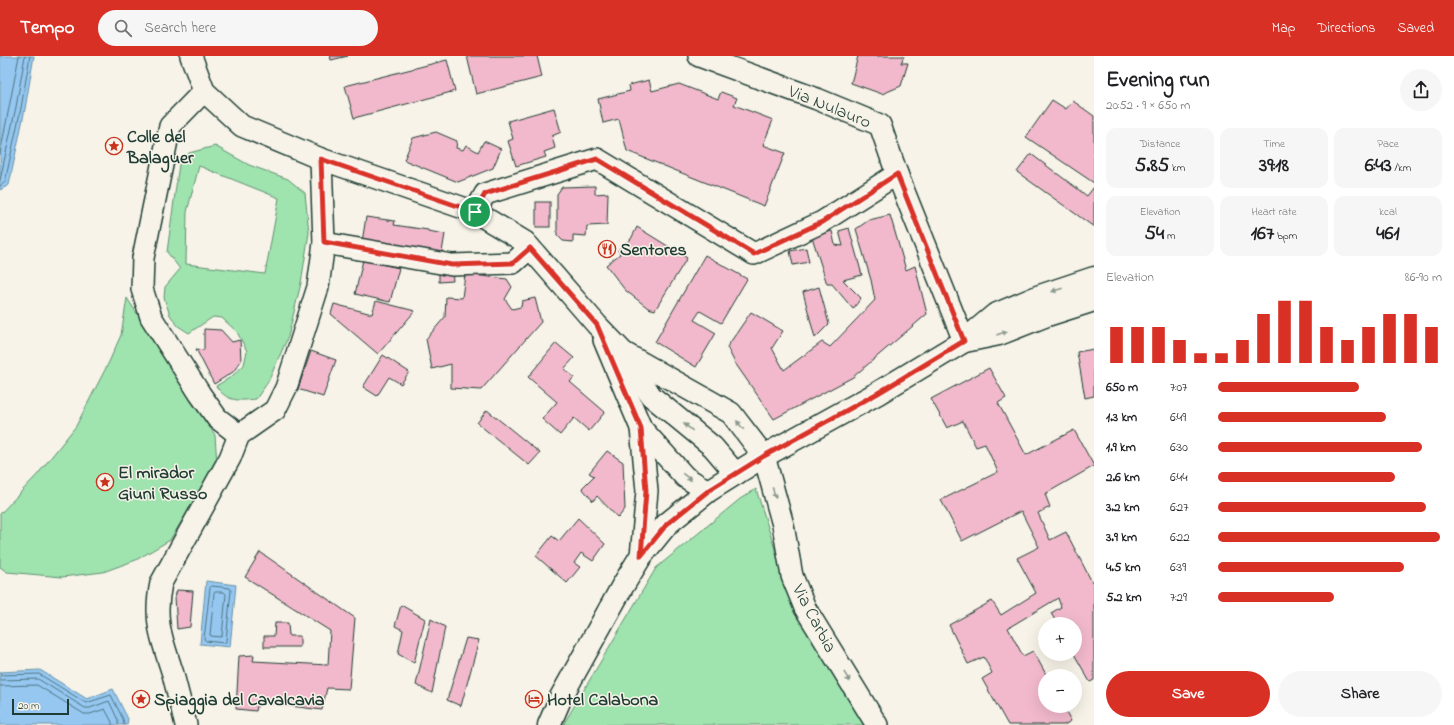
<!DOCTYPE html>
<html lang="en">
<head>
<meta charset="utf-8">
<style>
  :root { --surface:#fff; --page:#f6f6f6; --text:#202124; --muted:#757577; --accent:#d93025 }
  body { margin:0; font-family:"Indie Flower",sans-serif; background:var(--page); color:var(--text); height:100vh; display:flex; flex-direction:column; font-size:15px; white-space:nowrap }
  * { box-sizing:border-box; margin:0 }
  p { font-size:13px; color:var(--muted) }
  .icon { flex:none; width:22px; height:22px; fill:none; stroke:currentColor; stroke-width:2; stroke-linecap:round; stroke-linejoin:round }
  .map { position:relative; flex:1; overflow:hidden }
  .drawer { display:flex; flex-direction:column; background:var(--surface); width:360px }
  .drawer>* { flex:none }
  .controls { position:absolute; left:1038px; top:561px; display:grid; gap:8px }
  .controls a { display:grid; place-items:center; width:44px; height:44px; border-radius:50%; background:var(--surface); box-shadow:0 4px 16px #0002; font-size:20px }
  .scale { position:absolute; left:12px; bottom:10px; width:57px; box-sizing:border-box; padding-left:4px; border:2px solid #1f3d34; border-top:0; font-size:11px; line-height:14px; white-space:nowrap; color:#1f3d34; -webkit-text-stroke:3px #f7f3e8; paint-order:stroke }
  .pin { position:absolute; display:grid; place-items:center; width:34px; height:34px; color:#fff; margin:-17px; border:2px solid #fff; border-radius:50%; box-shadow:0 1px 4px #0007 }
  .round { display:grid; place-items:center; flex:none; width:42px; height:42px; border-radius:21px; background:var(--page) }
  .headline { display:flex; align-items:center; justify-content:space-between; height:68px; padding:0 12px }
  h1 { font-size:22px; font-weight:700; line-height:30px }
  .metrics { display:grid; grid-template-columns:repeat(3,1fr); gap:6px; height:68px; padding:4px 12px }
  .metrics div { display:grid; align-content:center; border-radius:10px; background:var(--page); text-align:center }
  .metrics b { font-size:20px; font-weight:700 }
  .metrics small { font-size:11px; font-weight:400 }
  .metrics p { font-size:11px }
  .chart { height:112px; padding:8px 12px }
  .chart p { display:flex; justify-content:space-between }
  .chart svg { width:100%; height:72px; margin-top:4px; stroke:var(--accent); stroke-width:6 }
  .action { display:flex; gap:8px; margin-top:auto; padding:8px 12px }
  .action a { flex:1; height:46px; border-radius:24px; background:var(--accent); color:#fff; font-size:16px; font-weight:700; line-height:46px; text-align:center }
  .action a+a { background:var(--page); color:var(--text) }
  ul { padding:0 12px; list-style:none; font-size:13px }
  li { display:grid; grid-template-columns:64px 48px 1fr; align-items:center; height:30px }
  li i { height:10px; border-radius:5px; background:var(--accent) }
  header { display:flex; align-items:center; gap:24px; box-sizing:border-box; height:56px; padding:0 20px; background:var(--accent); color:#fff }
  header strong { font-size:19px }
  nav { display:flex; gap:22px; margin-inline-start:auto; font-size:14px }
  .search { width:280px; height:36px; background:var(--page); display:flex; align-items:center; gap:10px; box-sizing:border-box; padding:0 14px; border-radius:22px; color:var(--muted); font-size:15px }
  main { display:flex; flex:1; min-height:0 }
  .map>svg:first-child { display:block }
</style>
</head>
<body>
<header>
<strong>Tempo</strong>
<div class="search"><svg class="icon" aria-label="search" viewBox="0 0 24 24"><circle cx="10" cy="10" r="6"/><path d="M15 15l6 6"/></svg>Search here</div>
<nav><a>Map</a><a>Directions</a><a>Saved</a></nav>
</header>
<main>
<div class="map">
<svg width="1094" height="669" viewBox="0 0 1094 669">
  <rect width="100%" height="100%" fill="#f7f3e8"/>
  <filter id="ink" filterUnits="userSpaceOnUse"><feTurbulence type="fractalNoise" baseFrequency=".025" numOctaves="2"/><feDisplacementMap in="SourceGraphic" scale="8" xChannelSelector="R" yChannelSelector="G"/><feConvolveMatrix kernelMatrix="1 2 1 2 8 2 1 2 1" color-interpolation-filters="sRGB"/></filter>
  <g filter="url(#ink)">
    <g fill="#9fe3ae" stroke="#5f9071" fill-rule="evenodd">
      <path d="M215,90L249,109L288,123L305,137L309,177L301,227L288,281L268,326L256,343C238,345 227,346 216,330L231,321L244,309L247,295L237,276L222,262L213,261L189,277L178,270L170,259L164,242L165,231L180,213L167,196L179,108L189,97ZM199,110L279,142L265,218L186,208L187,156Z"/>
      <path d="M127,242L215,379L217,408L170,484L136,504L103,516L62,521L7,516L0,511V458L37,419L76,370L109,306L121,279Z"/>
      <path d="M756,433L790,541L869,669H563L656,512L740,443Z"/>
    </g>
    <g fill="#95c7f1" stroke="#6690a5">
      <path d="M0,0H34L25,53L9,129L0,134Z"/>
      <path d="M206,525L236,529L230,591L200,588Z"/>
      <path d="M40,614L87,643L113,633L128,663L127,669H0V616Z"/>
    </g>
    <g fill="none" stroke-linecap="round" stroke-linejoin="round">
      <g stroke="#4e7480" stroke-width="1">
        <path d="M0,98L19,0"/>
        <path d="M0,124L16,51L25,0"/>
        <path d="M0,130L5,126L21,52L30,0"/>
        <path d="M212,530L230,532L231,534L226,585L225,587L206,585L204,583L210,532Z"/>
        <path d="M216,536H224L226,538L222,580L220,581L211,580L210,579L214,537Z"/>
        <path d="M0,619L39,618L86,647L111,639L123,663L124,669"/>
        <path d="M0,624L38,623L85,652H90L109,645L118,664V669"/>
        <path d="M0,630L37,629L84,658H90L105,653L112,666V669"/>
      </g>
    </g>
    <g fill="#f2b9cc" stroke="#1f3d34">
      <path d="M330,0H348L331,4Z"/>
      <path d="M467,0H537L542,21L476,38Z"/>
      <path d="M858,0H904L901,7H908L901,30L882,38L851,27Z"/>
      <path d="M447,4L455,35L354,62L345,30Z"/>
      <path d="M649,24L652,35L679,28L718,43L721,36L737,42L734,49L773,64L763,89L785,97L764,150L627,95L619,63L603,67L598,43L630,35L629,29Z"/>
      <path d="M1052,44L1066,53L1073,45L1094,60V127L1026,81Z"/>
      <path d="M554,52L561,76L552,80L555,92L544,96L546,101L516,110L508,85L513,83L508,65Z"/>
      <path d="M436,76L457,85L456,92L463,94L466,89L478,96L484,85L501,93L493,112L458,126L404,104L413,82Z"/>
      <path d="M1031,98L1087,140L1094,131V171L1017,116Z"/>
      <path d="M595,130V138L608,137L607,169L587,170L586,180L573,179V186L563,185L557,179V138L562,131Z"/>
      <rect x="536" y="146" width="14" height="25"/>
      <path d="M890,159L906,214L915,210L927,258L853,321L774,363L735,307L727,291L751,256L783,275L772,292L784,314L822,286L830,291L875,244L871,224L856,173L869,164Z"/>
      <path d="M366,161L395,165L394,169L428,174V175L445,178L442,196L362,186Z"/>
      <path d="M637,171L687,202L655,254L648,252L625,234L606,209L620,198L618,194L631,183Z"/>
      <path d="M849,172L862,219L843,224L861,242L853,253L832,228H827L812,181L832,175L835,189L843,190L839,175Z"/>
      <path d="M806,192L809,206L793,209L790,195Z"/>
      <path d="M705,199L747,223L721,267L700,255L694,264L716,277L696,311L655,286Z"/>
      <path d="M363,204L399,212L390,246L355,238Z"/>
      <path d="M439,213H452L453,225L439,226Z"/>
      <path d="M465,218L507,223L512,231L505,243L512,253L521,251L522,245L535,242L541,266L481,334L451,332V308L432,313L426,283L445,261L446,241L462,242Z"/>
      <path d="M819,231L829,268L815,282L803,236Z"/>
      <path d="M376,245L415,255L378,298L331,258L334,248L372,258Z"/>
      <path d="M204,273L221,274L232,286L240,284L241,305L233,316L214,328L196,293L204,294Z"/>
      <path d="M556,287L574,302L564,313L574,321L570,326L605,356L589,375L574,362L560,379L542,363L557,346L528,321Z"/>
      <path d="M1094,293V340L1085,342L1077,296Z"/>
      <path d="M311,295L336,304L323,341L298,333Z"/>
      <path d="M383,299L409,316L401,328L389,321L377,340L363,331Z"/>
      <path d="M989,312L1006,342L998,347L1026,399L1074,374L1094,410L1045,438L1050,451L1038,457L1050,484L1066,476L1094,530V624L1090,626L1074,598L1075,568H1057L1051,557L1061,551L1058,542L1008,572L1023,600L1033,595L1047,620H1045V650H1063L1071,665L1064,669H1008L982,623L992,617L984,601L968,608L949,569L992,545L1001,559L1036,537L1017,502L1039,491L1021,455L962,485L941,444L998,416L985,388L976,391L963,365L947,372L931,343Z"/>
      <path d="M487,354L540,397L529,409L477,367Z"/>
      <path d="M607,395L623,406L625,453L618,462L597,440L593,445L582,432L594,420L589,417Z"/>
      <path d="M578,462L605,488L593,505L581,497L574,507L580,511L567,527L536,500L552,480L559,485Z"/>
      <path d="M260,496L355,562L349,633L327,632L322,654L258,646L256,655L236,653L239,600L254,599L253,605L328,609L330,575L245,521Z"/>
      <path d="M177,534L193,535L190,571L177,573L175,541Z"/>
      <path d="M401,549L425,563L414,607L398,598L403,574L395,570Z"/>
      <path d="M431,563L445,571L432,637L416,629Z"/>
      <path d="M275,567H288L289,580H300V591H264V580H274Z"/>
      <path d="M466,582L479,584L461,650L447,644Z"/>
    </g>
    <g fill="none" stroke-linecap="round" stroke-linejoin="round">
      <defs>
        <g id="minor">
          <path d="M191,0L204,35L242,70L321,103L475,156L525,186L597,269L624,297L651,340L713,391L736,418"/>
          <path d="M699,0L817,43L880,69L897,118L964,285"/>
          <path d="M204,35L170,70L143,202L142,233L151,261L200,338L217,362L239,379"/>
          <path d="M475,156L485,138L597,103L754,198L822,166L897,118"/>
          <path d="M324,187L452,209L513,207L530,192"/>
          <path d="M604,284L641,372L685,421L708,435"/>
          <path d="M626,298L731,357L764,400L783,469L792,520L805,552L877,669"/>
          <path d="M641,500L647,435L641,372"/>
          <path d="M186,669C182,652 177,635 173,618C162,583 153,565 161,527L230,402L239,379L275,354L286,332L318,231L324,187L321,103"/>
        </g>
        <g id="major">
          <path d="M965,285L999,278L1047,259L1094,244"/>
          <path d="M549,669L561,641L622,531L641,500L667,468L708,435L764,400L878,337L964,285L995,259L1040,240L1094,222"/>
        </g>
      </defs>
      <use href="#minor" stroke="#1f3d34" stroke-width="24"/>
      <use href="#major" stroke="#1f3d34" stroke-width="25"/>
      <use href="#minor" stroke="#f7f3e8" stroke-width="21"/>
      <use href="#major" stroke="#f7f3e8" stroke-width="22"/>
    </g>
    <defs><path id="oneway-solid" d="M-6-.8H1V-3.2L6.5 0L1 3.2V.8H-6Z"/></defs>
    <g fill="#8b988e">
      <use href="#oneway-solid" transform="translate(1057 234) rotate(162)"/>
      <use href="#oneway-solid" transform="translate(1002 277) rotate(-19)"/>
      <use href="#oneway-solid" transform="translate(740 369) rotate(-129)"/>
      <use href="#oneway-solid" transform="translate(688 371) rotate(-141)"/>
      <use href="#oneway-solid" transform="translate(687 421) rotate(38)"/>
      <use href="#oneway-solid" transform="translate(774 437) rotate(74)"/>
      <use href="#oneway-solid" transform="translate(847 621) rotate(58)"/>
    </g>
  </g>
  <g fill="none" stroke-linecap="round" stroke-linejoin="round" filter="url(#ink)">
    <defs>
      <path id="route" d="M321,103L475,156L485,138L597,103L754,198L822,166L897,118L964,285L878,337L764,400L708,435L667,468L641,500L646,435L641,372L597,269L530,192L513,207L452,209L324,186Z"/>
    </defs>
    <use href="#route" stroke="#fff" stroke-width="8"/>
    <use href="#route" stroke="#d93025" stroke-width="5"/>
  </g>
  <defs>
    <symbol id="sight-ring" viewBox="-11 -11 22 22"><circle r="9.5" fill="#f7f3e8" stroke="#c8321e" stroke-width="1.5"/><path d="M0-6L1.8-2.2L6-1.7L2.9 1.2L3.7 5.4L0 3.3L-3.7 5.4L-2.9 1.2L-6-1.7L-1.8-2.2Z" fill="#c8321e"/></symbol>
    <symbol id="restaurant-ring" viewBox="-11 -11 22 22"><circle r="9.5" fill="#f7f3e8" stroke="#c8321e" stroke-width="1.5"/><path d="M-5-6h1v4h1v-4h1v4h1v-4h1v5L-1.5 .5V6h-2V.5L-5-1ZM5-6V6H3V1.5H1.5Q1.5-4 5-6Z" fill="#c8321e"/></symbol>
    <symbol id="hotel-ring" viewBox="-11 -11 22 22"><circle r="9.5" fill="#f7f3e8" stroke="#c8321e" stroke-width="1.5"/><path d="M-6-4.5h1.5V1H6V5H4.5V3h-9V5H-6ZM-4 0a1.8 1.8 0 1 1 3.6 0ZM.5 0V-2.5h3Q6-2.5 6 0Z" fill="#c8321e"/></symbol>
  </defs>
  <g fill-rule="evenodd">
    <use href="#sight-ring" x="104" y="80" width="20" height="20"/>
    <use href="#restaurant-ring" x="597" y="183" width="20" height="20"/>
    <use href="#sight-ring" x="95" y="416" width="20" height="20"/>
    <use href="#sight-ring" x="131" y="633" width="20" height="20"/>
    <use href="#hotel-ring" x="524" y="633" width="20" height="20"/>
  </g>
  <g text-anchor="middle" stroke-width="3" stroke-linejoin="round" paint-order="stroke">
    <g font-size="18" fill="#1f3d34" stroke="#f7f3e8">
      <text transform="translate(830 50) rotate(22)" y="6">Via Nulauro</text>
      <text transform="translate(815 562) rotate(62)" y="6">Via Carbia</text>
    </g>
    <g font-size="18" font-weight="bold" fill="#1f3d34" stroke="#f7f3e8" text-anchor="start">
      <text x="127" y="86">Colle del<tspan x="127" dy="21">Balaguer</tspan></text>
      <text x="620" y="199">Sentores</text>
      <text x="118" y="422">El mirador<tspan x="118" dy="21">Giuni Russo</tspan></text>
      <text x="154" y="649">Spiaggia del Cavalcavia</text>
      <text x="547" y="649">Hotel Calabona</text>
    </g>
  </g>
</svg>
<div class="controls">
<a>+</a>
<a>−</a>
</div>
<div class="scale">20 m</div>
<div class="pin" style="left:475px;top:156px;background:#1e9e55"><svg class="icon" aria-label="arrive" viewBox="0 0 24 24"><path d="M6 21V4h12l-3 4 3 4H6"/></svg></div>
</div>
<section class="drawer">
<div class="headline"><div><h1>Evening run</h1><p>20:52 · 9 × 650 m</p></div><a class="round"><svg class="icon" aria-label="share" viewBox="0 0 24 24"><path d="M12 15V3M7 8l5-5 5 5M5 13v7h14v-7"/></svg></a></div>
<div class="metrics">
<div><p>Distance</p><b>5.85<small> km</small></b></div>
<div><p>Time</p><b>39:18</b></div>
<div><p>Pace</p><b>6:43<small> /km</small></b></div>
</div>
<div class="metrics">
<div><p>Elevation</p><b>54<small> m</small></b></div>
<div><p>Heart rate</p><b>167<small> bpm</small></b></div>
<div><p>kcal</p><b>461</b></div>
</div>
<div class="chart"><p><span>Elevation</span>86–90 m</p>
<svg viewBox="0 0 160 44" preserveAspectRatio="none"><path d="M5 44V22M15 44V22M25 44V22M35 44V30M45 44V38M55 44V38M65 44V30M75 44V14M85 44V6M95 44V6M105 44V22M115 44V30M125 44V22M135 44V14M145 44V14M155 44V22"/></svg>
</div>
<ul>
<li><b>650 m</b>7:07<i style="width:63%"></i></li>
<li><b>1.3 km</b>6:49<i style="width:75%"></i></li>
<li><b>1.9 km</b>6:30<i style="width:91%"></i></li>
<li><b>2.6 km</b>6:44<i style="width:79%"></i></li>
<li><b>3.2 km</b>6:27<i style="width:93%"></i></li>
<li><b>3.9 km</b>6:22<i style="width:99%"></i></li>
<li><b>4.5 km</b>6:39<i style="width:83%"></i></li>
<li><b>5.2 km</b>7:29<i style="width:52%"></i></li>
</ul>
<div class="action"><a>Save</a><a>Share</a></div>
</section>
</main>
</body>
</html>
